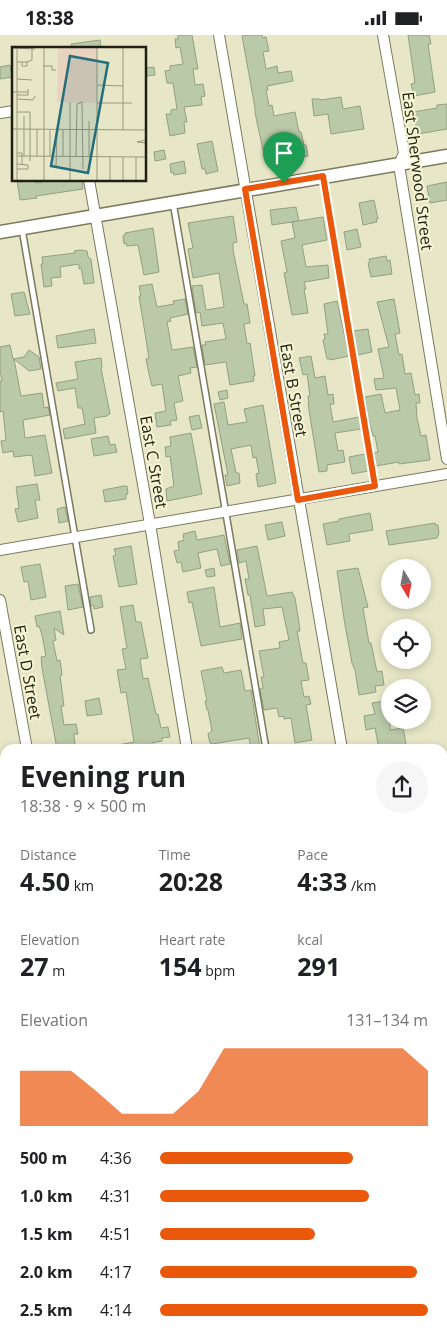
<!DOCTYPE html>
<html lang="en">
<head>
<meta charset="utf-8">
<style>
  :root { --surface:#fff; --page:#f6f6f6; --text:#202124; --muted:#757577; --accent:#ea580c }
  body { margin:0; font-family:"Open Sans",sans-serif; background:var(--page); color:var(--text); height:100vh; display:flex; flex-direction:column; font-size:19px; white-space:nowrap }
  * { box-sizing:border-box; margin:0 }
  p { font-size:16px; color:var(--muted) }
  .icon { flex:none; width:28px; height:28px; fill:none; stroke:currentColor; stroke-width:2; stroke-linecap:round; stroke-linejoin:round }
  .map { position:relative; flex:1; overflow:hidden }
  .sheet { position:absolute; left:0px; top:709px; width:448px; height:594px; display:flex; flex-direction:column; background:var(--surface); border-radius:15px 15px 0 0; box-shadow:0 2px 8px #0003 }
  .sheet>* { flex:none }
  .needle { width:32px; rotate:170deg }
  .buttons { position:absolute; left:381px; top:524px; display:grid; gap:10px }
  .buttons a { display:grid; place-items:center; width:50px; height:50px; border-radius:50%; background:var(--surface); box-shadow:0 2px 8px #0003; font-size:25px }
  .pin { position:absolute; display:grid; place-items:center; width:42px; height:42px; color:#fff; margin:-51px -21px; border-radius:50% 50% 50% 0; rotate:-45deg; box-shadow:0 0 5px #0007 }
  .pin .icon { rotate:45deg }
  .round { display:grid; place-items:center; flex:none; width:52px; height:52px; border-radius:26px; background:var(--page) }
  .headline { display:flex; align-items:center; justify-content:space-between; height:85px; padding:0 20px }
  h1 { font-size:28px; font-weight:700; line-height:38px }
  .stats { display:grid; grid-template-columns:repeat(3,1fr); gap:8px; height:85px; padding:5px 20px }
  .stats div { display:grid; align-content:center }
  .stats b { font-size:25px; font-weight:700 }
  .stats small { font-size:14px; font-weight:400 }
  .stats p { font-size:14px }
  .chart { height:140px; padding:10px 20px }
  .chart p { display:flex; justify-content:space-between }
  .chart svg { width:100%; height:90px; margin-top:5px; fill:var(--accent); opacity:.7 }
  ul { padding:0 20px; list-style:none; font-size:16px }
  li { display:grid; grid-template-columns:80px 60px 1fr; align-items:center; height:38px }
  li i { height:12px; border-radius:6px; background:var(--accent) }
  .status { display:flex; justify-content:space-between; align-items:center; height:35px; padding:0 25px; background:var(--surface); direction:ltr }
  .status svg { height:14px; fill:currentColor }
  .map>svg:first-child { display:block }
</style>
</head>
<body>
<div class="status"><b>18:38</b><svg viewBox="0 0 49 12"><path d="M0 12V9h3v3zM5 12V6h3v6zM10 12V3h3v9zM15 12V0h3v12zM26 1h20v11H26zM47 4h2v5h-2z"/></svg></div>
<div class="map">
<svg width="447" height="1302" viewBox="0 0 447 1302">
  <rect width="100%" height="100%" fill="#e7e7c7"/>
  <path fill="#e7d3c0" d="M442,760H447V1302H125V1298H442Z"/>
  <g fill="#bacaa8" stroke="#929f83">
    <path d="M178,0H192L198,34H193L195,50L203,49L205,61L201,62L202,70L184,72L187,87H184L185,98L170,101L166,79H171V75L177,74L173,48H167L165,36L170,35V31L183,29L180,12L176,13L175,4H178Z"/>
    <path d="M247,0H262L263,3L266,2L269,16L263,17L266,34L277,31L278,38L291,36L293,46L267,51L268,55H266L269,71L272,70L274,81L295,77L299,97H301L304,110H306L308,121L266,128L255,78V73L243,6L242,1Z"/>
    <path d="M408,0H429L431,9H428L435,57L414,61L411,49L415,48Z"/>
    <path d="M100,5L101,14H72L71,9Z"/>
    <path d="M10,30L12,42L0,44V32Z"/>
    <path d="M154,32L155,40L147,41L145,33Z"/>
    <path d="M341,62L343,74L360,71L364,94L331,99L328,79L314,81L312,64H320L321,65Z"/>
    <path d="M447,69V94L418,99L413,77L437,73V70Z"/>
    <path d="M212,106L218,136L206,139L205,134H202L197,109Z"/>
    <path d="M164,115L166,124L155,126L154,117Z"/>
    <path d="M184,126L186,138L174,140L173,137L171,138L170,129Z"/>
    <path d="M17,145H35L36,148L52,145H82L83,154L36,161L37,163L20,165Z"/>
    <path d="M447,147V165L430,168L427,151Z"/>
    <path d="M374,165L378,184H376L377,187L363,190L359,168Z"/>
    <path d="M296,172L299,186L272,190L270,175Z"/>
    <path d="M233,181L237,207L233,208V215L244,269H247L248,275L250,288L244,289L247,309L250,308L255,341H253L254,346L230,350L226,327L205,330L202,310H206L205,307L226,304L223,288L202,291L200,277L196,278L192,251L202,250L206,275L224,272L219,238L193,243L188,214L193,213L188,188Z"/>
    <path d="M323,182L327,205L302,210L306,232L328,230L329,243L304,247L306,254H304L308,278L292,280L284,238L287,237L281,206L295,203L292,187Z"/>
    <path d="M153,193L159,237L144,240L138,210L127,211L126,208L124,209L123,201L125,200V198Z"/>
    <path d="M357,194L361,212L347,215L344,197Z"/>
    <path d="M80,215L87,216L88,222L91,224L94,248L84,249L81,233L79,234V229L60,232L61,242L51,243L52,251L44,252L41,229H43L42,222L75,218L74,216Z"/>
    <path d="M386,221L387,226L390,225L392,239L371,242L368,228L370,227L369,224Z"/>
    <path d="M152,249L157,272L174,269L173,266L185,264L188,279L170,283L171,286L167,287L172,315L193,312L197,332L190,333L191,338L178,341L183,366L174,368L177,385L170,386L171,390L157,392L155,378L166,376L162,349L152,351L149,339L146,324L149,323L139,261H141L139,251Z"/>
    <path d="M24,257L30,279L15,281L11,259Z"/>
    <path d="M394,264L400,298L395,299L399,320L402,319L405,339L411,338L415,360L419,359L420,368H416L417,383L421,401L426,400L430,425L399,429V427L376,431L374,418L378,417L375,401H373L371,392H370L365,362L381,359L385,378L400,375L396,353L376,355L374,344L384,343L378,314L389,312L377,267Z"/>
    <path d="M337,266L349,321L330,325V324H327L323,305L325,304L324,299H328L324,269Z"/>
    <path d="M94,294L96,308L58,313L56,301Z"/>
    <path d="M368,294L372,317L357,320L353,296Z"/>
    <path d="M10,310L13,324L24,322L29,315L39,322L41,334L29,336L14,324L21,361L42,358L44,373L48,372L50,380L23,385L25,403L45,400L52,438L35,441L32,420L14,422L13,416L3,418L1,406L6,405L3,376L0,377V346H2L0,335V312Z"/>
    <path d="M311,321L315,343L325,341L328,360L333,359L334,369H330L333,387L359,382L361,394L335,398L338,416L343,415L345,427L327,430V436L319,437L308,369H309L308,361H310L307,339L303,340L299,323Z"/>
    <path d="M101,323L102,332L101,333L110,379L107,380V381L94,383L96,398L65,404L63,394L85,389L82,373H78L75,353L58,356L56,348L78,344L75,327Z"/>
    <path d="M227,355L228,363L220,365L218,357Z"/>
    <path d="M224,367L228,390L247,387L244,374L263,370L276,448L258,452L256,439L259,438L256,422L253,423L251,410L231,414L236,438H239L240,448L227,451L225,440H228L214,369Z"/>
    <path d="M199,380L202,393L192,395L189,382Z"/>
    <path d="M191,398L202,459L167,466L166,454L174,451L170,421L166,422L165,412L171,411L170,402Z"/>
    <path d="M108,401L110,410L115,409L117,417L94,421L91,404Z"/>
    <path d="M365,419L368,436L352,439L349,422Z"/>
    <path d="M37,449L40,465H35L38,483L18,487L15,474L19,473L16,452Z"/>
    <path d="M124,451H127L128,459H126V464L105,467L103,455Z"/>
    <path d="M65,472L68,486L59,488L57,474Z"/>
    <path d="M370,478L373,495L349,499L350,506L327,510L323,489L339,486V484Z"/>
    <path d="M282,487L285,501L268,505L265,490Z"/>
    <path d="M435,488V490H438L439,498L437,503L389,510L386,496Z"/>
    <path d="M195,496L197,505L224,500L230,529L221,531L217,514L198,518L201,533L183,537L181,527L177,528L174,516L179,515L178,507L184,505L183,499Z"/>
    <path d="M131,511L137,549L119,552L113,521L116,520L114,514Z"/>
    <path d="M257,511L267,561L292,557L295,563L299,588L300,596H297L303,628H306L309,645L301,646L304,662L309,661L311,669L306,670L312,705L295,708L291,683L284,684V681L279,682L277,673L264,675L260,654L263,653L261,642H264L259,616L280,613L279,607L289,605L282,572L263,574L265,590L255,592L250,560H248L245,544H249L246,526L239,528L237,515Z"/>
    <path d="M40,529L46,562L31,565L28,546L24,547L21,532Z"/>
    <path d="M214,533L215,541L207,542L205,535Z"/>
    <path d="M358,533L368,572L363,573L369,608H371L377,637L382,636L384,650L375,651L376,657L359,660L355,635L352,628L345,590L337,536Z"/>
    <path d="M78,549L83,572L68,575L65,551Z"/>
    <path d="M214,552L220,592L240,588L242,604L201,611L192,567L189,568L187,557Z"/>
    <path d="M101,560L103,572L94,574V571H91L90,562Z"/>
    <path d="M133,570L136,587H141L148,623L140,624L143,644L148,643L156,679H158L161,693L168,692L170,702L162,703V706L152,708L153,714H119L118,710L134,707L126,657L121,658L117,635L126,634L122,614L127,613L120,572Z"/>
    <path d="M60,576L64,600L54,593L56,605L53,606L57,626L60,625L62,640L60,641L64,671H61L64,690L76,689L78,699H74V702L76,714H57L42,633L41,622L46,621L42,600L39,591L37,592L35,581Z"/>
    <path d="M222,632L224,638L241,635L245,656L251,655L260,714H251L249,703L212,709L210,708L208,699L212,696L208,675H207L205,666H207L201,636Z"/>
    <path d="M99,663L102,679L87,681L85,666Z"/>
    <path d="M385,666L386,672L390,671V695L403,693L407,714H379L375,693L366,695L364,681L375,679L372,668Z"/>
  </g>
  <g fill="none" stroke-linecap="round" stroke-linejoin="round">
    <defs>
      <g id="service">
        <path d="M323,143L375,451"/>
        <path d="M173,167L266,714"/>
        <path d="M22,194L91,595"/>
        <path d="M0,967L5,966"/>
      </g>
      <g id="minor">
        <path d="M219,0L342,714"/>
        <path d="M383,0L404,118L399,130L447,424"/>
        <path d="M0,78L14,76"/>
        <path d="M89,145L150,489L187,714"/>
        <path d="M0,515L447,439"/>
        <path d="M0,565L27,714"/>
        <path d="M0,833L5,832"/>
        <path d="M0,1039L5,1038"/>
        <path d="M0,1172L5,1171"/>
        <path d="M125,1298V1302"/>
      </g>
      <path id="tertiary" d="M0,197L447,121"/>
    </defs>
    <use href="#service" stroke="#7a7a5d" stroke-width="8"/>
    <use href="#minor" stroke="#7a7a5d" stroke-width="12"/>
    <use href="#tertiary" stroke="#7a7a5d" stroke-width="15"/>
    <use href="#service" stroke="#fff" stroke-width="5"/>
    <use href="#minor" stroke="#fff" stroke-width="10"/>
    <use href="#tertiary" stroke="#fff" stroke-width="12"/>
  </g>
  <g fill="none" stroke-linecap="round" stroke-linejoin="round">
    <defs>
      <path id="route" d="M323,141L375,451L298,465L245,154Z"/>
    </defs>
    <use href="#route" stroke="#fff" stroke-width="10"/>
    <use href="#route" stroke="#ea580c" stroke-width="6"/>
  </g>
  <g text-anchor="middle" stroke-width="4" stroke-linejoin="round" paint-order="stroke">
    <g font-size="16" fill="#1f1f13" stroke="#f5f5d4">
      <text transform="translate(418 136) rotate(83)" y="6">East Sherwood Street</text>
      <text transform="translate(294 355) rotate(80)" y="6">East B Street</text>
      <text transform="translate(154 427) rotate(80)" y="6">East C Street</text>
      <text transform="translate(28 637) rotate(80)" y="6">East D Street</text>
    </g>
  </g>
  <g transform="translate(12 12)">
    <rect width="134" height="134" fill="#e7e7c7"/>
    <path d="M46,0H85V56L45,55Z" fill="#e7d3c0"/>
    <path fill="none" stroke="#97977f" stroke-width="1" d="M0,1L23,2M5,15H15V19H10V15M15,15L20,13V1M31,19H40V23H44M5,32L20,33M85,38L111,39M0,45H16M5,48H16V42M5,52L21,53L23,49M85,56H120M5,65H18V114M0,82L134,83M25,82V109M111,83V0M134,93L125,95L134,96M5,106H10V117M5,109L134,110M12,109V69M38,109V82M51,109V82M64,109L65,57L70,55L71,122M77,110V74M124,110V134M5,117L16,118V122H5M44,121L45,82M5,134V0M32,134V0M58,134V55M85,134V0M98,134V110M111,134V110"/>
    <path fill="#266e7a" fill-opacity="0.15" stroke="#266e7a" stroke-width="2.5" d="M58,9L96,16L76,126L39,119Z"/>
    <rect width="134" height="134" fill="none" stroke="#1f1f13" stroke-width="2.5"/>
  </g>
</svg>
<div class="buttons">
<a><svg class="needle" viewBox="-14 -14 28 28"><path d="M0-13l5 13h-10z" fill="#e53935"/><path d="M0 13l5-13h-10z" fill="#757577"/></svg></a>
<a><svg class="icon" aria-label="locate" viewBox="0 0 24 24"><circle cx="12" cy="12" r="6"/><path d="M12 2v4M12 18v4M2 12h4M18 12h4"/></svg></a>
<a><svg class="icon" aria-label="layers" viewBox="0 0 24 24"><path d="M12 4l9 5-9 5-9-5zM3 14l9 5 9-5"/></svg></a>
</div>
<div class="pin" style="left:284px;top:148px;background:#1e9e55"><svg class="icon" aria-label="arrive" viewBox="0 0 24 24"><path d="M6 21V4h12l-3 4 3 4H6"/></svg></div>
<section class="sheet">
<div class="headline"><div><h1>Evening run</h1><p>18:38 · 9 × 500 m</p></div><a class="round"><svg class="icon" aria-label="share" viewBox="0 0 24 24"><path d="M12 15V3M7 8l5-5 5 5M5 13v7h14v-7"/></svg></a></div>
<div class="stats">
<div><p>Distance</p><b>4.50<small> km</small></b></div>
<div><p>Time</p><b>20:28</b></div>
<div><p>Pace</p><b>4:33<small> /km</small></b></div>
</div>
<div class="stats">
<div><p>Elevation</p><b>27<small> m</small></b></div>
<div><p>Heart rate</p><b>154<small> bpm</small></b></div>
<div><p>kcal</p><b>291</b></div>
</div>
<div class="chart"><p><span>Elevation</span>131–134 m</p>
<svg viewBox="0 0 160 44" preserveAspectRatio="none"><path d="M0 44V17L10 17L20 17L30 27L40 38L50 38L60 38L70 27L80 6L90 6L100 6L110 6L120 6L130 6L140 6L150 6L160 17V44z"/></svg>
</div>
<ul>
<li><b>500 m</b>4:36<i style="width:72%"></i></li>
<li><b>1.0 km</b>4:31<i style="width:78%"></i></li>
<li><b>1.5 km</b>4:51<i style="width:58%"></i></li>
<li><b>2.0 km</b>4:17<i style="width:96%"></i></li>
<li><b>2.5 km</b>4:14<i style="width:100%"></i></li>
</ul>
</section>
</div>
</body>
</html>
